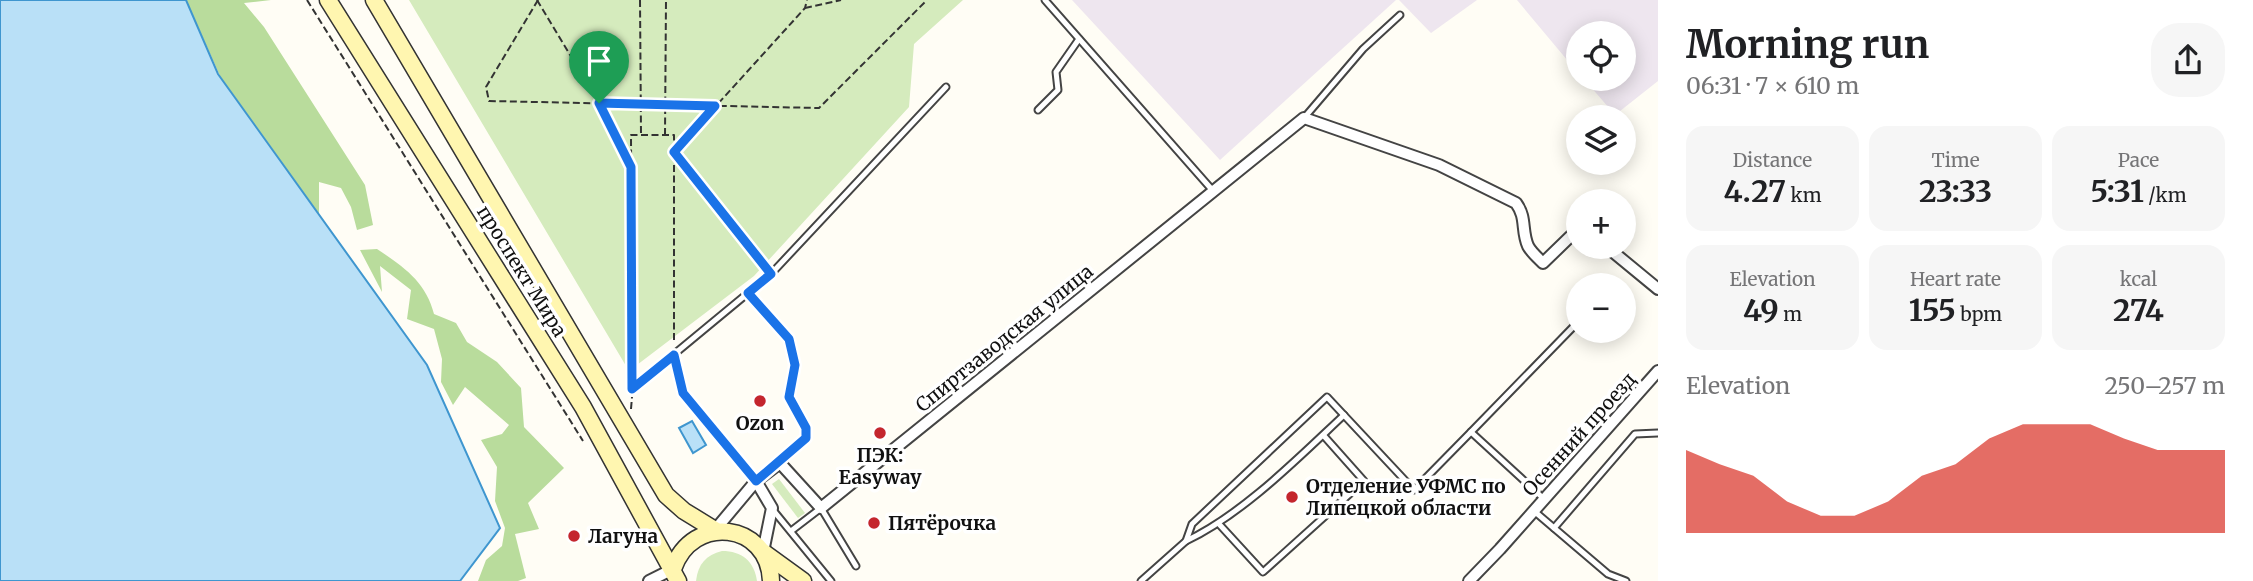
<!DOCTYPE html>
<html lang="en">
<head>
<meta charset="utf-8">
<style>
  :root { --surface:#fff; --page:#f6f6f6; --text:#202124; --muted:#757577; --accent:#d93025 }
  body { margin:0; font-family:Merriweather,serif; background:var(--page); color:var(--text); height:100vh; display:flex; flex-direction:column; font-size:26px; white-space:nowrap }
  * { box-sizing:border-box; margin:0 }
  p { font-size:23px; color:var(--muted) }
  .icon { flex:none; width:38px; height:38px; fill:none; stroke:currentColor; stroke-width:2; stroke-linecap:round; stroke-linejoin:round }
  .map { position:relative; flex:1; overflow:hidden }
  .details { display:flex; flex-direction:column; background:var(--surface); width:595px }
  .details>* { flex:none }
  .buttons { position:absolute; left:1566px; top:21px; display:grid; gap:14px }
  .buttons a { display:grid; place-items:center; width:70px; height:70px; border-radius:50%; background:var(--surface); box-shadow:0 4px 18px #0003; font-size:35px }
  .pin { position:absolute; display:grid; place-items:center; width:60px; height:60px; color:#fff; margin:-72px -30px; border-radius:50% 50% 50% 0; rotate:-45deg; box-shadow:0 0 7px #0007 }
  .pin .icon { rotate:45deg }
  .round { display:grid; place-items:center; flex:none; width:74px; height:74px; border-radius:28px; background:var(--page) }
  .summary { display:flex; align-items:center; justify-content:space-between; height:119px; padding:0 28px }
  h1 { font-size:38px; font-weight:700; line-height:52px }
  .metrics { display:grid; grid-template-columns:repeat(3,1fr); gap:10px; height:119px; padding:7px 28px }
  .metrics div { display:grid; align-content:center; border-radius:18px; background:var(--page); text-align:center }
  .metrics b { font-size:30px; font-weight:700 }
  .metrics small { font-size:19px; font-weight:400 }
  .metrics p { font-size:19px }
  .chart { height:196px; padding:14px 28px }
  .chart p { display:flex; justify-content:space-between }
  .chart svg { width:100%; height:126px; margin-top:7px; fill:var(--accent); opacity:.7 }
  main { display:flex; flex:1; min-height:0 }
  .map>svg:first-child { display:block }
</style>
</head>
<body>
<main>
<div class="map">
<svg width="1658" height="581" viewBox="0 0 1658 581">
  <rect width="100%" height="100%" fill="#fffdf5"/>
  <g fill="#eee6ef">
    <path d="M1072,0H1396L1220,160Z"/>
    <path d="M1399,0H1477L1431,33Z"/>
    <path d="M1517,0H1658V81L1615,115L1584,79H1624V33H1578V73Z"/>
  </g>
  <g fill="#d5ebbd">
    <path d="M409,0H963L914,44L909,107L754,276L629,371Z"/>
    <path d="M779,479L805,513L798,518L772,484Z"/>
    <path d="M722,551C742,551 754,561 757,581H696C698,564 706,555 722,551Z"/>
  </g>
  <g fill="#b9dc9c">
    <path d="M186,0H271L244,3L264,27L365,185L373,225L357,230L351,207L341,188L319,182V214L220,76Z"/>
    <path d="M377,249C404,267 426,282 434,314L456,323L467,342L497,362L521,388L524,427L564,468L528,503L539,529L515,534L526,578L518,581H478L486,560L502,546L505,528L495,501L497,467L481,440L502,434L509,425L465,387L453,405L441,382L442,359L434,329L407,319L411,290L380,266L382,292L360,250Z"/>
  </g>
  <g fill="#b9e0f7" stroke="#3f96cf" stroke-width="2">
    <path d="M0,0H186L218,74L427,365L500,528L460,581H0Z"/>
    <path d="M692,421L706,445L693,453L679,428Z"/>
  </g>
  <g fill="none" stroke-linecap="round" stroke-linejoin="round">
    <defs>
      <g id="service">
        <path d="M1045,0L1214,192"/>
        <path d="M1038,110L1058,90L1056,72L1079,39"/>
        <path d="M1304,118L1363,49L1400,15"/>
        <path d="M748,293L789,339L795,365L789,397L806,428V437L780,463"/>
        <path d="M674,355L683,393L756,481"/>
        <path d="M632,389L771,274L946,87"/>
        <path d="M1544,499L1471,432L1578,322"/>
        <path d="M773,510L831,581"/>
        <path d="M1534,511L1608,574L1626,581"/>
        <path d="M1219,524L1263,572L1364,481L1324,436"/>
        <path d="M1554,528L1635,434L1658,433"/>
        <path d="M791,531L821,508L856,566"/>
        <path d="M1186,541C1243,514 1298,458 1344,415"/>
        <path d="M1141,581L1186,541L1192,524L1327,397L1414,490L1471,432"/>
      </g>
      <g id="minor">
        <path d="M1607,247L1658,289"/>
        <path d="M715,530L756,481"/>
        <path d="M763,552L772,508L756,481L780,463L821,508L1304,118L1439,165L1516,203C1527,218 1521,230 1528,246C1531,252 1538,258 1543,263L1578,229"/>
        <path d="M649,581L673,569"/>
        <path d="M1469,581L1500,549L1658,371"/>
      </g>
      <g id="secondary">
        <path d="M328,0L583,407L678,581"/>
        <path d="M374,0L666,495L684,511L715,530"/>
        <path d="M763,552L803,581"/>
        <path d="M673,569C692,513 769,522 771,581"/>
      </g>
    </defs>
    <use href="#service" stroke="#444" stroke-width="9"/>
    <use href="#minor" stroke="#444" stroke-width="14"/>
    <use href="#secondary" stroke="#333" stroke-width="19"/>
    <g stroke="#333" stroke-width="2" stroke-dasharray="7 3.5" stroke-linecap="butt">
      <path d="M307,0L583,441"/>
      <path d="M537,0L599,103L631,166"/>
      <path d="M538,0L486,87L489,101L819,108L927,0"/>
      <path d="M640,0L641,134"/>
      <path d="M805,8L841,0"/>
      <path d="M665,135L666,0"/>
      <path d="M676,150L805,8L807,0"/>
      <path d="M676,155L766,268"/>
      <path d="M632,377L631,135H674V341"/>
      <path d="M631,409L632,397"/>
    </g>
    <use href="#service" stroke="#fff" stroke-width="5"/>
    <use href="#minor" stroke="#fff" stroke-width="10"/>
    <use href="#secondary" stroke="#fff6b0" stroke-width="16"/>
  </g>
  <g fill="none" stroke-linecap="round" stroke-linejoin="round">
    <defs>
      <path id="route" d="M599,103L715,106L674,152L771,274L748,293L789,339L795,365L789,397L806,428V438L756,481L683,393L674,355L632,389L631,167Z"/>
    </defs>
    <use href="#route" stroke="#fff" stroke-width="14"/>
    <use href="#route" stroke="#1a73e8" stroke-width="9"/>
  </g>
  <g fill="#c4262e" stroke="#fff" stroke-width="2.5">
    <circle cx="760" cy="401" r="7"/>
    <circle cx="880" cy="433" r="7"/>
    <circle cx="1292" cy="497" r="7"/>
    <circle cx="874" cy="523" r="7"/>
    <circle cx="574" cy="536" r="7"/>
  </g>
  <g text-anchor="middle" stroke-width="7" stroke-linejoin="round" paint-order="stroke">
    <g font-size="19" fill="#111" stroke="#fff">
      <text transform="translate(522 271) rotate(58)" y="7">проспект Мира</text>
      <text transform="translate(1004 338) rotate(-39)" y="7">Спиртзаводская улица</text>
      <text transform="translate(1579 434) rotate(-48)" y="7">Осенний проезд</text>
    </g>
    <g font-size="19" font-weight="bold" fill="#111" stroke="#fff" text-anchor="start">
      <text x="760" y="430" text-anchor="middle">Ozon</text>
      <text x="880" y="462" text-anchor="middle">ПЭК:<tspan x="880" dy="22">Easyway</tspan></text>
      <text x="1306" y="493">Отделение УФМС по<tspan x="1306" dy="22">Липецкой области</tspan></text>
      <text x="888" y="530">Пятёрочка</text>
      <text x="588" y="543">Лагуна</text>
    </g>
  </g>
</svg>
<div class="buttons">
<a><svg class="icon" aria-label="locate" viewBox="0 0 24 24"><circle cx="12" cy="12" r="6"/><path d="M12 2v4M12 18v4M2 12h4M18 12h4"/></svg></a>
<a><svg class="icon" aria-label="layers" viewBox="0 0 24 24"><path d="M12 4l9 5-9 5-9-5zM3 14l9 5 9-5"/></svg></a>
<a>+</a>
<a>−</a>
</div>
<div class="pin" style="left:599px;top:103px;background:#1e9e55"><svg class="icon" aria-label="arrive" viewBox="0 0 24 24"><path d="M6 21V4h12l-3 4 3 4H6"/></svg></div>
</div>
<section class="details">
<div class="summary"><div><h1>Morning run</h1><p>06:31 · 7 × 610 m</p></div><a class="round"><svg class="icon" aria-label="share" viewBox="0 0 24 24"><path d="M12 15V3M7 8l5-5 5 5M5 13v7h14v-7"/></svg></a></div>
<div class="metrics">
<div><p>Distance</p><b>4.27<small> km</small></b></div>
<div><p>Time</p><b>23:33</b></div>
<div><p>Pace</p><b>5:31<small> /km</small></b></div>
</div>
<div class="metrics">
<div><p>Elevation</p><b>49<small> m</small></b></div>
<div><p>Heart rate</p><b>155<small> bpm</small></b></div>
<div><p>kcal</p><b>274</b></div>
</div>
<div class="chart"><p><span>Elevation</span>250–257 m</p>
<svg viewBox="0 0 160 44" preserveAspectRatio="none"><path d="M0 44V15L10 20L20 24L30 33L40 38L50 38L60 33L70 24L80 20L90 11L100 6L110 6L120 6L130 11L140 15L150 15L160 15V44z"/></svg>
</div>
</section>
</main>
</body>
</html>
